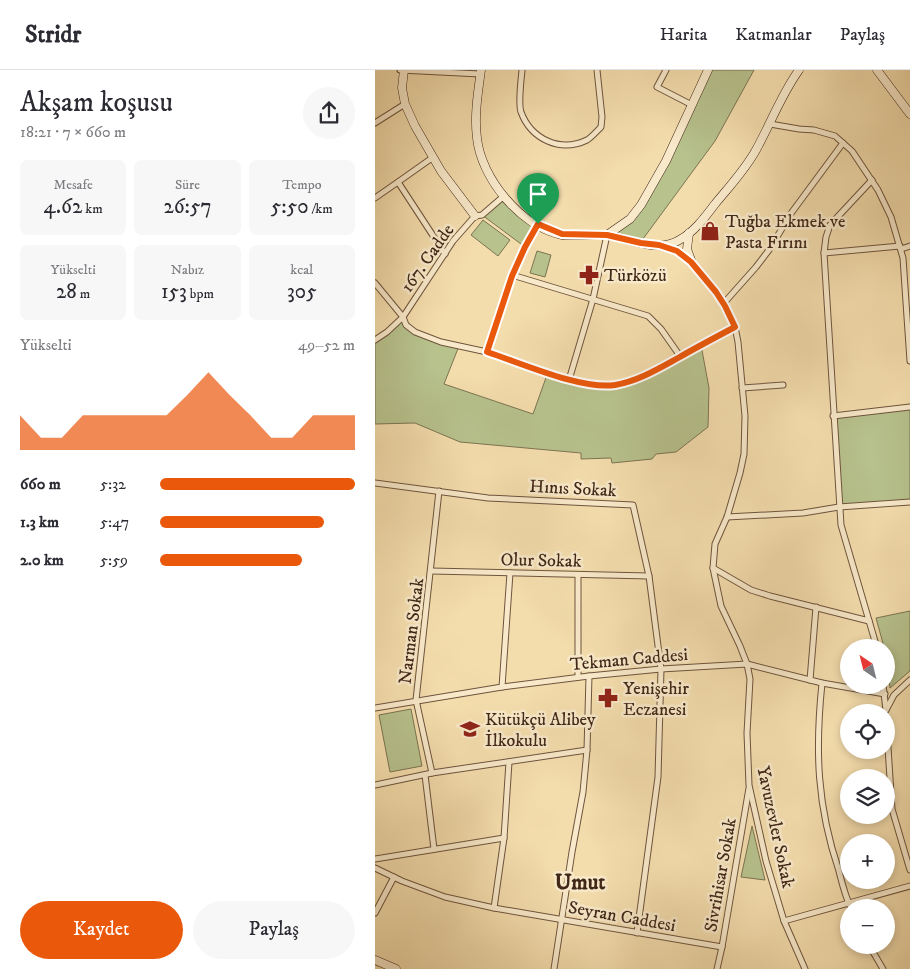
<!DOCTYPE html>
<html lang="tr">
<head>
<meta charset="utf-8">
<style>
  :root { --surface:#fff; --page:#f7f7f7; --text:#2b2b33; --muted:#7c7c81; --line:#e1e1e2; --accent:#ea580c }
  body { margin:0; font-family:"IM FELL DW Pica",serif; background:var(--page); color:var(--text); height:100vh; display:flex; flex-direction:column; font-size:19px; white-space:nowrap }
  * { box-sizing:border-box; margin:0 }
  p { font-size:16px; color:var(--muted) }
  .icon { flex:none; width:28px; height:28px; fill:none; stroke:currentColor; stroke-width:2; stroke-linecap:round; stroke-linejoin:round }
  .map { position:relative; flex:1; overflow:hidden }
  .side { display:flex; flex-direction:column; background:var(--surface); width:375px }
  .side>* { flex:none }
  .needle { width:32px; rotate:325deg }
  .tools { position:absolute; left:465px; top:569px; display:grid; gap:10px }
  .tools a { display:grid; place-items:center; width:55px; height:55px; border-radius:50%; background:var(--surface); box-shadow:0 2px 8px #0003; font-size:25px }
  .pin { position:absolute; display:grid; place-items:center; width:42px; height:42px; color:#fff; margin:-51px -21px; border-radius:50% 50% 50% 0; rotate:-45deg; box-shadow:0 0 5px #0007 }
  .pin .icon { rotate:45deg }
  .round { display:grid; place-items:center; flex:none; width:52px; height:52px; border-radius:26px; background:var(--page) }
  .headline { display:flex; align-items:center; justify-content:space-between; height:85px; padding:0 20px }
  h1 { font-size:28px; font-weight:600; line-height:38px }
  .stats { display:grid; grid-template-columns:repeat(3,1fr); gap:8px; height:85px; padding:5px 20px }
  .stats div { display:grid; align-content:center; border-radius:8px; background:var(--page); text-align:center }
  .stats b { font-size:21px; font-weight:600 }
  .stats small { font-size:14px; font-weight:400 }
  .stats p { font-size:14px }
  .chart { height:140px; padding:10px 20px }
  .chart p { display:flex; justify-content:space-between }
  .chart svg { width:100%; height:90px; margin-top:5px; fill:var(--accent); opacity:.7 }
  .action { display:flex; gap:10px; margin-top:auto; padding:10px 20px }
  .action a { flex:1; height:58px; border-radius:30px; background:var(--accent); color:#fff; font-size:20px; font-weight:600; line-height:58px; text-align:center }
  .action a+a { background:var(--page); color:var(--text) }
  ul { padding:0 20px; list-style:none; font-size:16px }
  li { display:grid; grid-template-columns:80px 60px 1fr; align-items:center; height:38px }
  li i { height:12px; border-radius:6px; background:var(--accent) }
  header { display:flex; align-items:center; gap:30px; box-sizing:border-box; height:70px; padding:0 25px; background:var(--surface); border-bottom:1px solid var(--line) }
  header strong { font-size:24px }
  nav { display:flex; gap:28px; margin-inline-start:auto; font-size:18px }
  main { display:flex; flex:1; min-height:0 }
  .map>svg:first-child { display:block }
</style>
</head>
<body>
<header>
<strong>Stridr</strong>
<nav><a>Harita</a><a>Katmanlar</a><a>Paylaş</a></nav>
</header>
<main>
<section class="side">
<div class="headline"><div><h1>Akşam koşusu</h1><p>18:21 · 7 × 660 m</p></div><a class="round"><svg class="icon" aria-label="share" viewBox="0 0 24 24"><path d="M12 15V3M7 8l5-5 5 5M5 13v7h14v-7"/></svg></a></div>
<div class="stats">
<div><p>Mesafe</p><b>4.62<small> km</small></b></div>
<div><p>Süre</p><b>26:57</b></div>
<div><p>Tempo</p><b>5:50<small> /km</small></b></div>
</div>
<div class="stats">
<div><p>Yükselti</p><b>28<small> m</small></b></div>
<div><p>Nabız</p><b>153<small> bpm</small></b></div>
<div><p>kcal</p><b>305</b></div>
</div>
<div class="chart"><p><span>Yükselti</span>49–52 m</p>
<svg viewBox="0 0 160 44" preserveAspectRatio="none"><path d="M0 44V27L10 38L20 38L30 27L40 27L50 27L60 27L70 27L80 17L90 6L100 17L110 27L120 38L130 38L140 27L150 27L160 27V44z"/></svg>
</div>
<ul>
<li><b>660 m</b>5:32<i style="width:100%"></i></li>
<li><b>1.3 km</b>5:47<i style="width:84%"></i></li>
<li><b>2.0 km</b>5:59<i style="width:73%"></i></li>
</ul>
<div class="action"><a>Kaydet</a><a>Paylaş</a></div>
</section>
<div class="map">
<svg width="535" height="899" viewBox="0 0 535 899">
  <rect width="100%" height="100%" fill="#f4ddad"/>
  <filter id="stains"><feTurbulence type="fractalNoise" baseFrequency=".004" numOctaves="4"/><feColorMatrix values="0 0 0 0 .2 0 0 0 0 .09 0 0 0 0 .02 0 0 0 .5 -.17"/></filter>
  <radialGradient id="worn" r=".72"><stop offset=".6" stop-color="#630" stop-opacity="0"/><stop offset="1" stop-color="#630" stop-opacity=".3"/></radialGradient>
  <g fill="#b7c28d" stroke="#7c7452">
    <path d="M333,0H379L340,71L265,173L232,165L266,135Z"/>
    <path d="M129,126L163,154L150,177L107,145Z"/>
    <path d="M108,150L135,170L123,186L96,165Z"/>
    <path d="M162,181L176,185L170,207L155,203Z"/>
    <path d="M28,247C36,267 65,270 84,276L69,314L158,344L173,302L223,315L258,310L326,275L334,318L333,357L301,382L281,384L277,389L237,393L236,388L206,389V383L85,372L40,353L0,354V270Z"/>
    <path d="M535,337V432L464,437L458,346Z"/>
    <path d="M535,541V601L515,618L511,578L509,577L501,548Z"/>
    <path d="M36,639L47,696L15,702L4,645Z"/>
    <path d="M377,756L390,810L366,807Z"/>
  </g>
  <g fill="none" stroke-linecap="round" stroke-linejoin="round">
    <defs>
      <g id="street">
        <path d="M25,0L105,4"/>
        <path d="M147,0C146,11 143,33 146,42C156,69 185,83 212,70C217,67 222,61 226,57L227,47L222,0"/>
        <path d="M291,0L282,17L317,35"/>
        <path d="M0,53L30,34"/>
        <path d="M395,54L424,59L439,60L460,66L477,81L503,120L516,147L528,188L535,291"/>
        <path d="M57,88L23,112L70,184"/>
        <path d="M497,110L455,155L451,167L449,183L466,455L502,578"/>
        <path d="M0,128L23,112"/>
        <path d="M163,154L150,177L137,205L112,282C145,293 206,320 240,315C263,311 283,299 303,288C322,277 341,267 360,257"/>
        <path d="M526,179L535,176"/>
        <path d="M449,183L525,176"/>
        <path d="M316,192L349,233L360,257L363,272L370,346L369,384L365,403L352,447L340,474L338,498L346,536L365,576L372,594L375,609L372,663L374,715L391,791L409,851L430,899"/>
        <path d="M137,205L273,246L286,259L305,286"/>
        <path d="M0,213L28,247L31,255L40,262L66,272L112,282"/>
        <path d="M349,233L381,197L394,180L417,142L468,73"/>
        <path d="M0,270L12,262L28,247L78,171L100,146L107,145L129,126"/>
        <path d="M194,310L218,229L232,165"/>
        <path d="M367,318L408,315"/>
        <path d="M458,346L535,337"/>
        <path d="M0,413L113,428L258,435L274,506L286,599L283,707L262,863"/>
        <path d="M352,447L428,443L464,437L535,432"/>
        <path d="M338,498L376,520L395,526L494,551"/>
        <path d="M56,501L274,506"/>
        <path d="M203,505V607"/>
        <path d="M435,610L441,537"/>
        <path d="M447,613C440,681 442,736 464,801C467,813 470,826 476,838"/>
        <path d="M508,615L511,640"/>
        <path d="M127,617L135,503"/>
        <path d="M0,638L127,617L214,606L286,599L372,594L447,613L510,624"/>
        <path d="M511,640L519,625L535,610"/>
        <path d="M511,647L517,739L535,800"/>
        <path d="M57,703L41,630L64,421"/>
        <path d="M50,705L59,779"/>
        <path d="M0,715L57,703L212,680"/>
        <path d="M0,789L129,768"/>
        <path d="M0,798L27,811L70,827L119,838L347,877"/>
        <path d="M119,838L129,768L134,692"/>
        <path d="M0,843L19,807"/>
        <path d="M409,851L535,816"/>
        <path d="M494,875L508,899"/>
        <path d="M179,899L197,782L208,722L212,680L214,606"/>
        <path d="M342,899L347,877L374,718"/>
      </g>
      <g id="secondary">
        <path d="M29,0L27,18L30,34L40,56L66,101L100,146"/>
        <path d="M106,0C103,22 99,46 102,68C106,108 146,157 187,165C202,167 218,163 233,165C256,169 284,184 306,169C320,161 330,147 340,134C354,117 370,100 381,80C396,53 406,25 424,0"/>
        <path d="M502,0L535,44"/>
        <path d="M314,163L312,179L316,190"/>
        <path d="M232,165L255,149L266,135L291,91L333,0"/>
        <path d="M286,176L302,181L316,192"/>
        <path d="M0,890L21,899"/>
      </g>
    </defs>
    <use href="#street" stroke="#6e543d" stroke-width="7"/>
    <use href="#secondary" stroke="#412718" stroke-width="9"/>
    <use href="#street" stroke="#f8e9ca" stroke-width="5"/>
    <use href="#secondary" stroke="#f8e9ca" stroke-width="8"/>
  </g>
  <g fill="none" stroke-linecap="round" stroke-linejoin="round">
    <defs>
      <path id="route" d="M163,154L187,164L232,165L266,173L284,175L302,181L316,192L341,222L350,236L360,257C341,267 322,277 303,288C283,299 263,311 240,315C206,320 146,293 112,282L137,206L150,177Z"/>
    </defs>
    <use href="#route" stroke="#fff" stroke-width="10"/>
    <use href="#route" stroke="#ea580c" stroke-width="6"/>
  </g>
  <defs>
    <symbol id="shop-bare" viewBox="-9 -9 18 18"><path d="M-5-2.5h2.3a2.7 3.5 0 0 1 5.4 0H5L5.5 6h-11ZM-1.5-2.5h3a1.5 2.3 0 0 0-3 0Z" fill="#8f2418" stroke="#f8e9ca" stroke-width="2.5" paint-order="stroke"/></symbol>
    <symbol id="pharmacy-bare" viewBox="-9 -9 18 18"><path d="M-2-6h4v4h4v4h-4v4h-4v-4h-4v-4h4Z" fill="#8f2418" stroke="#f8e9ca" stroke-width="2.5" paint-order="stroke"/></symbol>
    <symbol id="school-bare" viewBox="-9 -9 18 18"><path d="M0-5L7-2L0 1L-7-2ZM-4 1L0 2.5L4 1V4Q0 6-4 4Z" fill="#8f2418" stroke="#f8e9ca" stroke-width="2.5" paint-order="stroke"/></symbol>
  </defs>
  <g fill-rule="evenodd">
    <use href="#shop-bare" x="321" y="147" width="28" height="28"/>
    <use href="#pharmacy-bare" x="200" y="191" width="28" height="28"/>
    <use href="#pharmacy-bare" x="219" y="614" width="28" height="28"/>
    <use href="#school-bare" x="81" y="645" width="28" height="28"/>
  </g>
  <g text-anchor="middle" stroke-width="5" stroke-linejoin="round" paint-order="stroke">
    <g font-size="18" fill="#412718" stroke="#f8e9ca" text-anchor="start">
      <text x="350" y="157">Tuğba Ekmek ve<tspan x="350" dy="21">Pasta Fırını</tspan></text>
      <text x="229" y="211">Türközü</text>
      <text x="248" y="624">Yenişehir<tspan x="248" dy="21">Eczanesi</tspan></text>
      <text x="110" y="655">Kütükçü Alibey<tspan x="110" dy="21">İlkokulu</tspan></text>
    </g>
    <g font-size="18" fill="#412718" stroke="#f8e9ca">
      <text transform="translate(52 188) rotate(-55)" y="6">167. Cadde</text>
      <text transform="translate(198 418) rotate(3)" y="6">Hınıs Sokak</text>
      <text transform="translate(166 490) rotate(1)" y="6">Olur Sokak</text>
      <text transform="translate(36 561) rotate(-83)" y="6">Narman Sokak</text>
      <text transform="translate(254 589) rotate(-5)" y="6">Tekman Caddesi</text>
      <text transform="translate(401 757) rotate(78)" y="6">Yavuzevler Sokak</text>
      <text transform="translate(345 805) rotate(-80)" y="6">Sivrihisar Sokak</text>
      <text transform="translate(247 846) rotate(10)" y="6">Seyran Caddesi</text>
    </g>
    <g font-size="22" font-weight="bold" fill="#412718" stroke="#f8e9ca">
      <text x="205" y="819">Umut</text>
    </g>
  </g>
  <rect width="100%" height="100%" filter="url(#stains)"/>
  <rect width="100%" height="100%" fill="url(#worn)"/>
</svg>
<div class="tools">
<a><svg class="needle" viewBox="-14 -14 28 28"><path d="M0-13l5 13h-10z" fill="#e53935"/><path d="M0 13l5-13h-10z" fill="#7c7c81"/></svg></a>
<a><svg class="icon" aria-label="locate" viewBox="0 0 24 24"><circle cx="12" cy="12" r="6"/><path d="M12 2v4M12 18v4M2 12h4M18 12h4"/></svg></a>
<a><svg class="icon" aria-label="layers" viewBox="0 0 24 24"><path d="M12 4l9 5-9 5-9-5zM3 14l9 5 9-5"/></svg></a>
<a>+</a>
<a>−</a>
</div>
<div class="pin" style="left:163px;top:154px;background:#1e9e55"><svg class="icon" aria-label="arrive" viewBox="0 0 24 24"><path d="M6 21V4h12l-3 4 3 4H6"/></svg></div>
</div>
</main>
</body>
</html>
